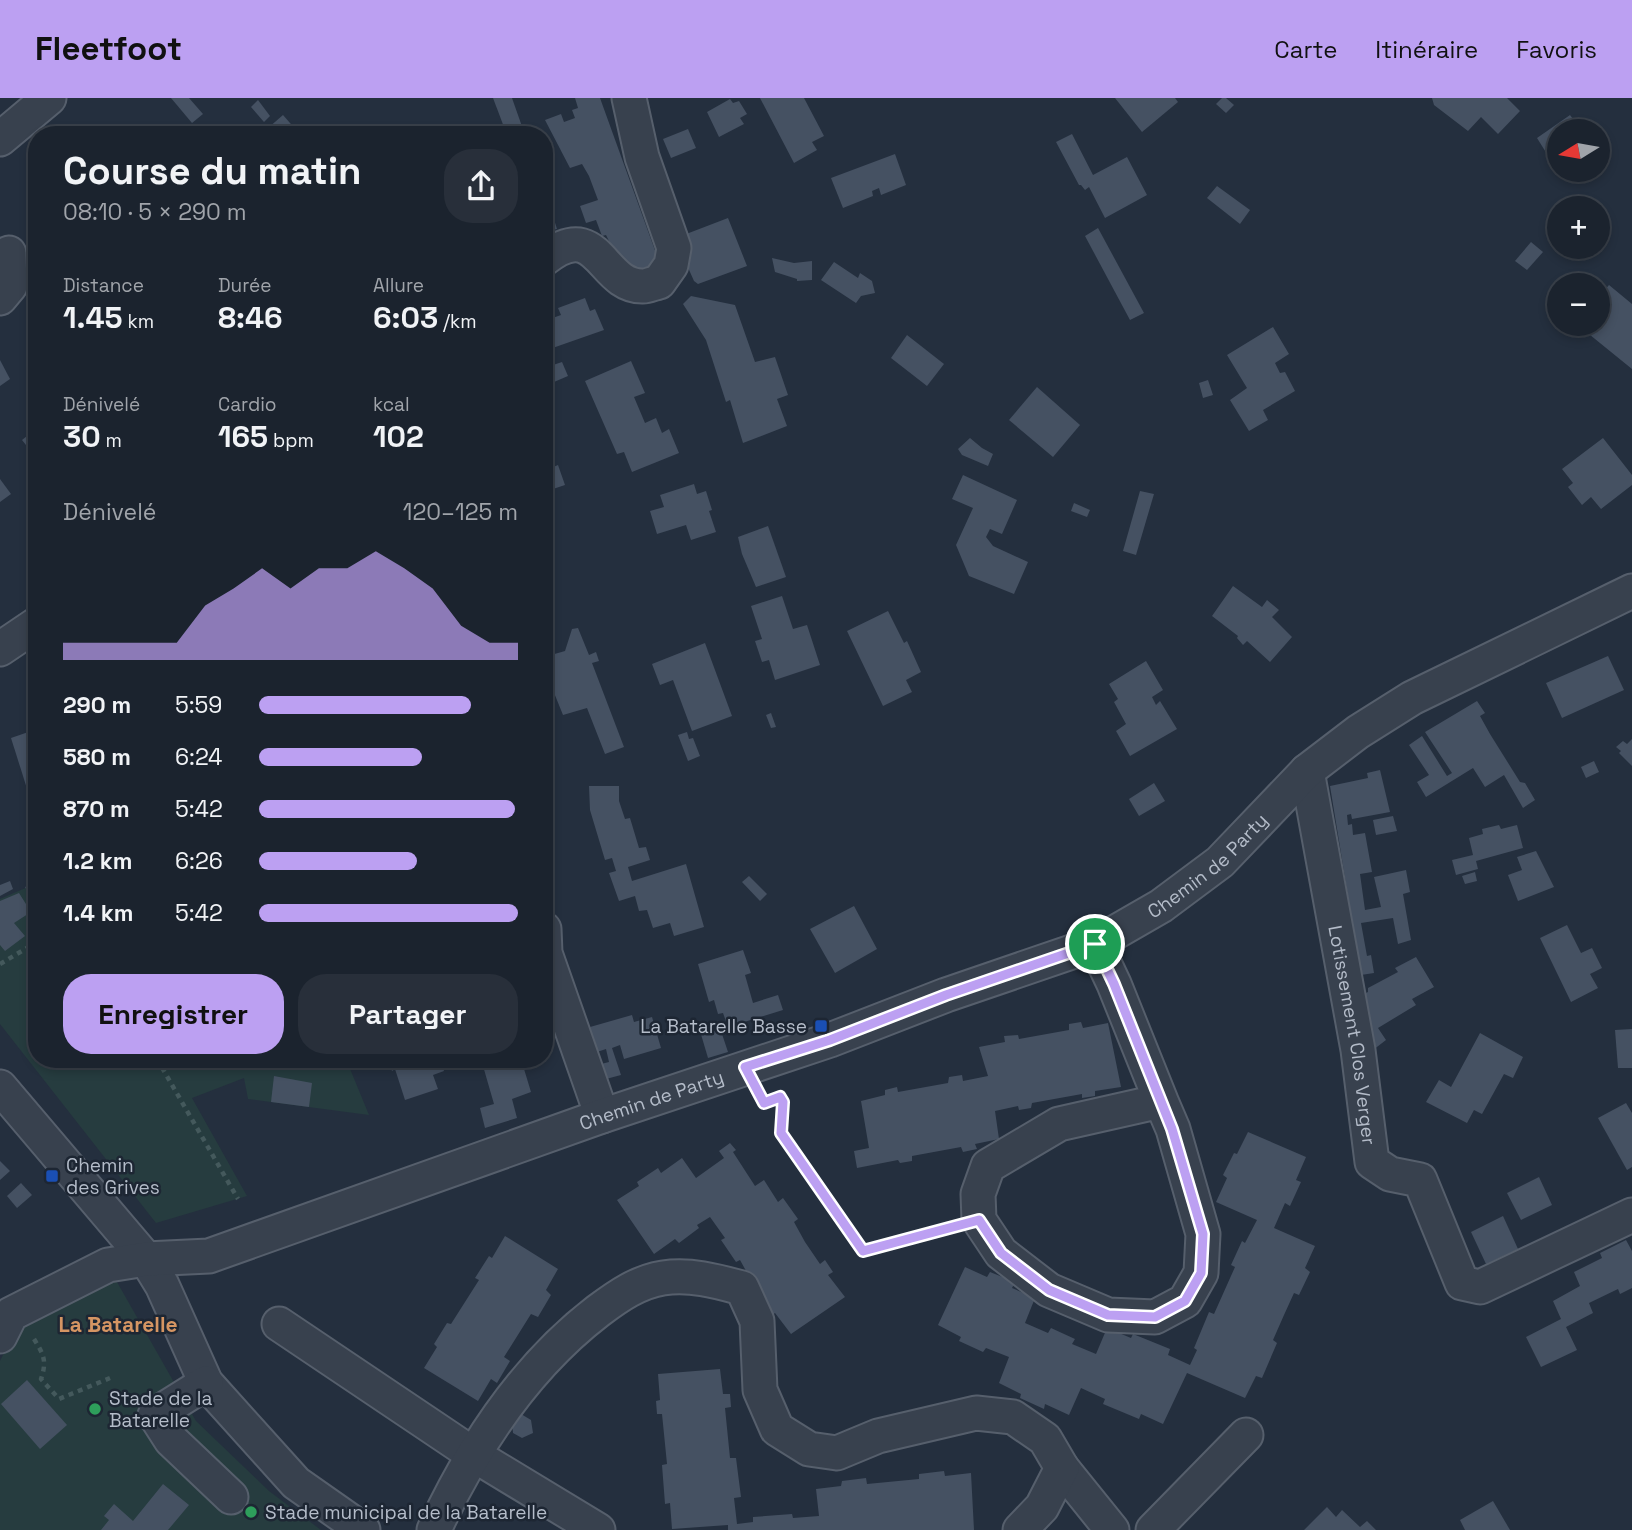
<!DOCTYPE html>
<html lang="fr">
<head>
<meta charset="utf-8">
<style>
  :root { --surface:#1b232e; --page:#282f3a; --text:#f1f3f6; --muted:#a0a4aa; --line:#39404a; --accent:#bca0f2 }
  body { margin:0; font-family:"Space Grotesk",sans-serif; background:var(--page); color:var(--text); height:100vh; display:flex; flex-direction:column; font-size:26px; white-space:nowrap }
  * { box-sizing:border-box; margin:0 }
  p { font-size:23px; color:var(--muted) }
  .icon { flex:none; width:38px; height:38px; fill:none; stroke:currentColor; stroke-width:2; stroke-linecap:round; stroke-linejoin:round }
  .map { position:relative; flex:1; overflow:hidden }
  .sheet { position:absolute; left:28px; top:28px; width:525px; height:942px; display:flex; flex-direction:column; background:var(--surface); border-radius:28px; box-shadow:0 4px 10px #0003,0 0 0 2px var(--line) }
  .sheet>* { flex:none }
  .needle { width:46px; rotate:259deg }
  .controls { position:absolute; left:1547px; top:21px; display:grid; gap:14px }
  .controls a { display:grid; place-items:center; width:63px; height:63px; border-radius:50%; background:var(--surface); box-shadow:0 4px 10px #0003,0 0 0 2px var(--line); font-size:35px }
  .pin { position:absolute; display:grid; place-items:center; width:60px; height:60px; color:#fff; margin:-30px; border:4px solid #fff; border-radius:50%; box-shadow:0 2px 7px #0007 }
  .round { display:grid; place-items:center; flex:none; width:74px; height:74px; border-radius:28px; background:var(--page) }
  .head { display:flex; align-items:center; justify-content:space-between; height:119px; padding:0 35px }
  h1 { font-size:38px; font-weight:700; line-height:52px }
  .figures { display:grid; grid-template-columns:repeat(3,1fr); gap:10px; height:119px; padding:7px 35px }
  .figures div { display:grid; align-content:center }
  .figures b { font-size:30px; font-weight:700 }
  .figures small { font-size:19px; font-weight:400 }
  .figures p { font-size:19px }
  .chart { height:196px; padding:14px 35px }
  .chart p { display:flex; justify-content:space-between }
  .chart svg { width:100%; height:126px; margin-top:7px; fill:var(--accent); opacity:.7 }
  .primary-button { display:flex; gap:14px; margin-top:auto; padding:14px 35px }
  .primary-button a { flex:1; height:80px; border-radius:28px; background:var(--accent); color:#111; font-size:28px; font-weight:700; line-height:80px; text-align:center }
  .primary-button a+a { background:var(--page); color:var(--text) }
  ul { padding:0 35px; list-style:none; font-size:23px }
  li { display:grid; grid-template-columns:112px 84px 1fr; align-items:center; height:52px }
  li i { height:18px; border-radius:9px; background:var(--accent) }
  header { display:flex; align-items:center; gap:42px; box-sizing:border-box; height:98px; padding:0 35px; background:var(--accent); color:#111 }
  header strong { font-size:33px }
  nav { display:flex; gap:38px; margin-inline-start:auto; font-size:24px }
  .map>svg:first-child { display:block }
</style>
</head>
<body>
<header>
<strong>Fleetfoot</strong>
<nav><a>Carte</a><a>Itinéraire</a><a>Favoris</a></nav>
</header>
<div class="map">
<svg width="1632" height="1432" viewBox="0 0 1632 1432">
  <rect width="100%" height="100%" fill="#242f3e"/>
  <g fill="#263c3f">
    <path d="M37,785V961H346L369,1017L248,1001L244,980L192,1000L247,1098L156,1125L0,926V801Z"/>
    <path d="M113,1177L196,1323L269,1393L321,1432H0V1263L14,1235L24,1225Z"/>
  </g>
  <g fill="#455162">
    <path d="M171,0H189L203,16L192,25Z"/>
    <path d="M493,0H512L525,37H507Z"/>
    <path d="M575,0H600L661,169L635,179L612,149L606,137L602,138L596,122L586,125L580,108L598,102L589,78L582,66L570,70L545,22L561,16L564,24L575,20L572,12L578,10Z"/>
    <path d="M760,0H804L824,38L812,44L817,52L794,65Z"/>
    <path d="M1115,0H1175L1178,4L1142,34Z"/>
    <path d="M1222,0H1226L1234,7L1226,15L1216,6Z"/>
    <path d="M1432,0H1507L1520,13L1498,36L1481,19L1468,33L1434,7Z"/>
    <path d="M730,1L733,5L739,3L747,16L740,20L744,26L719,39L707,14Z"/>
    <path d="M258,2L270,18L264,24L251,9Z"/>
    <path d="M283,17L297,33L294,37H260Z"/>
    <path d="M1570,17L1582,33H1559V67L1547,56L1537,40Z"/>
    <path d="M688,31L696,50L671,60L663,41Z"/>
    <path d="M1072,36L1093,77L1127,59L1147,97L1105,120L1089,89L1085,92L1081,87H1079L1056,44Z"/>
    <path d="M895,56L906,87L881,97L879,90L872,93L873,98L843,110L831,80Z"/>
    <path d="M1217,88L1250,112L1240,126L1207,100Z"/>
    <path d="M551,112L557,131L544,134V114Z"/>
    <path d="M728,120L747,168L698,186L694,183L686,165L689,164L681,138Z"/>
    <path d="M1098,130L1144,215L1130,222L1085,138Z"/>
    <path d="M1531,144L1543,154L1527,172L1515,163Z"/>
    <path d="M772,160L794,165L812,163V182L797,183V181L775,174Z"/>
    <path d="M834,164L858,180L860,175L872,183L875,195L861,198L856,205L821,182Z"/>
    <path d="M1609,187L1632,206V271L1579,228L1581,226H1598V200Z"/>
    <path d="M691,198L735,207L755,264L775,259L788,297L777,301L787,328L743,345L730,302L726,304L706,242L683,206Z"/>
    <path d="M585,200L590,213L595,211L604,232L544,253V223L561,217L558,210Z"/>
    <path d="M1273,229L1289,256L1275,265L1280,275L1285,274L1295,293L1263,312L1268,322L1249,333L1230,302L1247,290L1227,257Z"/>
    <path d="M907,237L944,266L927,288L891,260Z"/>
    <path d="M0,262L10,281L0,288Z"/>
    <path d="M631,263L645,295L634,299L645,325L656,320L662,335L669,331L679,355L632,374L624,354L617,356L585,283Z"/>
    <path d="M562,264L568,278L554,284L547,269Z"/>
    <path d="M1208,282L1213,297L1203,300L1199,285Z"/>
    <path d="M1037,289L1080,327L1053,359L1009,322Z"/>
    <path d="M37,330V361L22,342Z"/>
    <path d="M970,340L982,350L993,356L988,368L962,357L958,351Z"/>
    <path d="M1603,340L1632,377V387L1601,411L1591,399L1582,407L1568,389L1573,385L1562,371Z"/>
    <path d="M558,367L565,387L544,394V373Z"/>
    <path d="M963,377L1017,402L1002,436L990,431L986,439L993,448L1028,464L1014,496L969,478L956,447L973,410L952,401Z"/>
    <path d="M0,381L11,396L0,404Z"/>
    <path d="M694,386L697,396L706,393L712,412L709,413L716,434L691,442L686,427L657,436L650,413L664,409L660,397Z"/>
    <path d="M1140,393L1154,396L1136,457L1123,453Z"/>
    <path d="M1074,405L1090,412L1087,419L1071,413Z"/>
    <path d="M768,428L786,479L756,489L742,456L738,439Z"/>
    <path d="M1233,488L1262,509L1267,502L1279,512L1272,519L1292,539L1270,564L1247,543L1243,547L1237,540L1238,538L1212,518Z"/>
    <path d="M782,498L793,531L807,527L820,567L775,582L769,562L762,564L755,543L762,541L751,508Z"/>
    <path d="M888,513L904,545L907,543L921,574L906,582L912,594L883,608L847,533Z"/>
    <path d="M578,530L589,557L596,554L599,563L592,565L624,649L605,656L587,610L563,617L544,570V559L565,553L572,531Z"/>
    <path d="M705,545L732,618L692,633L673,582L660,587L652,566Z"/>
    <path d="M1608,558L1624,592L1562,620L1546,585Z"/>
    <path d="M1146,563L1163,592L1152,599L1156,607L1160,603L1177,631L1130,658L1116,633L1126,626L1114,604L1118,601L1109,586Z"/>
    <path d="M1477,603L1485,615L1480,618L1490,636L1520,684L1525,685L1535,702L1523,710L1504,677L1485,689L1473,670L1426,699L1417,684L1429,677L1409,647L1422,638L1447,678L1452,675L1425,634Z"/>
    <path d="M771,615L776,629L771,630L766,617Z"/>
    <path d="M37,631V694L29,697L11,640Z"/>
    <path d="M687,634L689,641L693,640L700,658L688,663L678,637Z"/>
    <path d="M1632,641V668L1619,655L1621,653L1616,649L1623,643L1627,646Z"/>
    <path d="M1594,663L1599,674L1586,680L1581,669Z"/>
    <path d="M1380,672L1390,714L1352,721L1351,716L1347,717L1348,727L1352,726L1353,737L1365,735L1372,774L1360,776L1365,812L1381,809L1374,779L1406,772L1410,794L1403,796L1411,842L1398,846L1393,820L1361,825L1367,858L1371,857L1374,875L1361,877L1330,688L1368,680L1367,675Z"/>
    <path d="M1154,685L1165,703L1139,718L1129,701Z"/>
    <path d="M589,688H619V703L625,721L630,720L639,750L646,749L650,762L628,769L632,783L686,766L704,829L674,838L670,825L653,830L647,812L639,813L635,798L619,803L609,775L616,773L612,760L605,762L590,712Z"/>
    <path d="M1393,718L1397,733L1376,737L1373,722Z"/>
    <path d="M1499,727L1501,731L1517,727L1523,750L1476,763L1478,771L1456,777L1452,762L1473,757L1469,740L1483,736L1482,731Z"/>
    <path d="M1536,753L1554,789L1518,803L1508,777L1522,772L1517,759Z"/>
    <path d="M1475,774L1477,783L1465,786L1462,778Z"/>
    <path d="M749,778L767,796L760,803L742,784Z"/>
    <path d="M10,783L13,791L0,798V787Z"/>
    <path d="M37,784V797L32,801L25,789Z"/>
    <path d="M19,795L31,814L14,825L25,838L5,853L0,847V803Z"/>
    <path d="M854,808L877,851L835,875L810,831Z"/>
    <path d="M1567,827L1581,855L1592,850L1602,870L1590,876L1598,890L1571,904L1540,840Z"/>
    <path d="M743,852L751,875L745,877L753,905L778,897L783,912L728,929L723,915L718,916L714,902L709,904L698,866Z"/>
    <path d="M1416,859L1434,889L1412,901L1416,907L1378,930L1386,942L1373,952L1364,896L1368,894V890L1398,874L1395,870Z"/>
    <path d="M632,917L634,924L652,919L661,950L624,961L620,947L612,950L621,977L606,981L601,966L609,964L606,951L597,954L590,929Z"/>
    <path d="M1081,924L1083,930L1108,925L1121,989L1095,993V998L1082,1000V996L1032,1005L1031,1010L1019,1012L1018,1008L995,1013L999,1041L975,1046L977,1051L963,1054L961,1049L912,1058V1063L900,1065L898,1062L857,1070L854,1053L869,1050L861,1003L885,997V992L897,989L898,994L948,985L949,979L962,977L963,983L988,978L979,949L1005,944L1004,938L1018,937L1019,941L1069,932V926Z"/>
    <path d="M1632,931V970H1618L1615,932Z"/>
    <path d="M700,933H721L728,954L708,960Z"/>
    <path d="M1480,935L1523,959L1513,980L1504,976L1482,1016L1474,1012L1467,1025L1426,1004L1439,982L1451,989Z"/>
    <path d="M388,961H440L444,973L433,977L438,991L405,1002L395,971L392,973Z"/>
    <path d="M481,961H521L531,994L512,1001L517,1020L485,1030L480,1010L494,1006Z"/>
    <path d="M274,978L312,985L309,1009L271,1004Z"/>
    <path d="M1626,1005L1632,1015V1069L1627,1072L1598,1020Z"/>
    <path d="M1248,1034L1306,1059L1296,1082L1301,1084L1290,1108L1285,1105L1274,1130L1315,1148L1305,1170L1310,1174L1299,1197L1294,1195L1284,1217L1273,1242L1277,1245L1262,1280L1256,1278L1245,1300L1187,1275L1163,1326L1141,1316L1139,1321L1103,1306L1105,1301L1081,1290L1069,1317L1045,1306L1044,1311L1020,1300L1021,1296L999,1285L1009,1259L986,1250L983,1254L959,1243L961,1239L938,1227L965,1169L987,1179L990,1174L1015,1184L1012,1190L1035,1200L1025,1225L1048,1235L1051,1230L1075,1241L1072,1246L1096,1256L1107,1230L1131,1240L1133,1236L1170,1251L1168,1257L1190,1267L1197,1252L1194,1250L1209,1214L1214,1216L1235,1169L1231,1167L1242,1143L1245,1145L1257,1122L1216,1104L1227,1080L1223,1077L1234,1055L1237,1056Z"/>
    <path d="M730,1045L736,1052L733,1054L755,1088L764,1082L778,1104L783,1100L798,1121L794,1124L805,1144L820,1166L825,1162L833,1174L828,1177L845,1199L791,1236L775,1215L771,1218L740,1162L736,1164L721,1142L725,1140L710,1119L697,1127L699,1130L679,1145L675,1141L654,1156L617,1102L639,1088L637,1084L658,1070L661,1075L682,1060L696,1080L724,1060L719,1053Z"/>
    <path d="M0,1063L10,1073L0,1082Z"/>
    <path d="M1539,1079L1552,1107L1521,1122L1507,1095Z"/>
    <path d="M21,1085L32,1097L17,1110L7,1098Z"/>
    <path d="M1503,1118L1518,1151L1486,1166L1471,1134Z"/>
    <path d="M505,1138L558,1171L546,1192L551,1197L538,1219L531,1216L504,1259L510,1263L497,1285L491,1281L478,1303L424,1270L437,1249L434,1246L447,1225L451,1226L479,1182L475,1180L489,1158L492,1160Z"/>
    <path d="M1626,1142L1632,1153V1190L1620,1196L1618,1191L1589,1205L1593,1215L1566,1229L1577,1252L1541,1269L1526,1239L1561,1221L1553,1203L1580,1188L1574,1174L1602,1160L1600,1155Z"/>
    <path d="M720,1271L723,1296H730L731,1309L725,1310L730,1360H736L741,1399L734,1400L737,1426L753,1424V1419L792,1416L793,1420L819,1418L816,1391L841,1388L842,1383L866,1380L867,1386L919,1381V1376L944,1373L945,1378L971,1375L974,1432H728V1427L672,1431L670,1405L665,1406L662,1367L667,1366L662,1316H657L656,1303L660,1302L658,1276Z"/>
    <path d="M27,1282L67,1327L40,1351L1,1306Z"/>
    <path d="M521,1316L531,1322L533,1335L522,1340L513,1335L512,1324Z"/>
    <path d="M163,1386L189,1407L168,1432H101L109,1422L104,1418L114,1406L133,1423Z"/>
    <path d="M1493,1403L1510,1432H1465L1460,1422Z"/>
    <path d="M1327,1409L1336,1419L1342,1412L1360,1429L1367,1423L1376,1432H1304Z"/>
  </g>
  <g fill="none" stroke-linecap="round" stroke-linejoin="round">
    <defs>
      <g id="minor">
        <path d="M0,41L49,0"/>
        <path d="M544,161C600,117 600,189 643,188C648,188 654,185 659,184L671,167L674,150L642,59L629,0"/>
        <path d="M0,200L10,188L9,155"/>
        <path d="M0,551L37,526"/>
        <path id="s1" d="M1307,673L1358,952L1372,1064L1390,1076L1420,1082L1462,1185L1480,1189L1632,1117"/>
        <path d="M544,831L545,855L602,1018"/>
        <path d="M1095,846L1114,886L1161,1003L1059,1026L988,1068L978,1096L979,1122L1001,1155L1049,1192L1108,1217L1155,1219L1185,1203L1201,1175L1203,1136L1173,1031L1161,1003"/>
        <path d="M0,989L146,1161L162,1187L206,1285L296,1385L363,1432"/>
        <path d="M279,1226L474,1357L598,1432"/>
        <path id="s2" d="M0,1238L11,1216L108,1167L146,1161L209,1158L602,1018L830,942L946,897L1095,846L1161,808L1220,764L1307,673L1358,634L1412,600L1632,493"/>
        <path d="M206,1285L155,1317L171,1342L231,1399"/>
        <path d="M1062,1370L1112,1432"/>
        <path d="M434,1432C472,1350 525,1269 598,1213C618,1198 638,1184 663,1180C691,1176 716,1183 742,1190L757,1223L760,1292L777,1331L809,1351L837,1355L878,1338L976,1315L1013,1319L1045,1341L1062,1370L1042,1409L1020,1432"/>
        <path d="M1153,1432L1246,1337"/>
      </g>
    </defs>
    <use href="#minor" stroke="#565f6c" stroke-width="37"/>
    <g stroke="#44595c" stroke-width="4.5" stroke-dasharray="5 5" stroke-linecap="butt">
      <path d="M0,866L37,844"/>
      <path d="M157,961L238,1101"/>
      <path d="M760,998L764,1005L780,999L783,1004L781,1035L863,1153L950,1130"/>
      <path d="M34,1241C44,1257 47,1263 41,1281L59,1301L110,1280"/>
    </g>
    <use href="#minor" stroke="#38414e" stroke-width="33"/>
  </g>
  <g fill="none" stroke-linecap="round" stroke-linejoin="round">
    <defs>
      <path id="route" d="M1095,846L1114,886L1172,1031L1203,1136L1201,1175L1185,1203L1155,1219L1108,1217L1049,1192L1001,1155L979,1122L863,1153L781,1035L783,1004L780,999L764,1005L745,969L830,942L946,897Z"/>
    </defs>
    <use href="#route" stroke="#fff" stroke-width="14"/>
    <use href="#route" stroke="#bca0f2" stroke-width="9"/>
  </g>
  <g fill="#1a4fb4" stroke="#1d2633" stroke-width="2.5">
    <rect x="814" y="921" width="14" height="14" rx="3.5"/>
    <rect x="45" y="1071" width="14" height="14" rx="3.5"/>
  </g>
  <g fill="#2e9e5b" stroke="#1d2633" stroke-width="2.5">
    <circle cx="95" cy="1311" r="7"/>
    <circle cx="251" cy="1414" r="7"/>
  </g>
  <g text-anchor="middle" stroke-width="5" stroke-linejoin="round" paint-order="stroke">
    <g font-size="19" fill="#b4bcc9" stroke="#1d2633">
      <text dy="7" stroke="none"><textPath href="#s2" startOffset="1312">Chemin de Party</textPath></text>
      <text dy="7" stroke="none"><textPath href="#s1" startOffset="268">Lotissement Clos Verger</textPath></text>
      <text dy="7" stroke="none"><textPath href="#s2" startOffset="704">Chemin de Party</textPath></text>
    </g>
    <g font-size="19" fill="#b4bcc9" stroke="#1d2633" text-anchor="start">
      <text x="807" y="935" text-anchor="end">La Batarelle Basse</text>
      <text x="66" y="1074">Chemin<tspan x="66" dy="22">des Grives</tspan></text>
      <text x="109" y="1307">Stade de la<tspan x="109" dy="22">Batarelle</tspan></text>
      <text x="265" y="1421">Stade municipal de la Batarelle</text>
    </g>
    <g font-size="21" font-weight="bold" fill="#d59563" stroke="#1d2633">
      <text x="118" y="1234">La Batarelle</text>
    </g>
  </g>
</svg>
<div class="controls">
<a><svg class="needle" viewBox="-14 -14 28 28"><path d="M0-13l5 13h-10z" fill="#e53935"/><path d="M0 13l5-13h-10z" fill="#a0a4aa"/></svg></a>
<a>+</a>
<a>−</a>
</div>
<div class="pin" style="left:1095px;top:846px;background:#1e9e55"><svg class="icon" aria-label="arrive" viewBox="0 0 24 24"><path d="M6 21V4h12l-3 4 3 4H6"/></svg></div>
<section class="sheet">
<div class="head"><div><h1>Course du matin</h1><p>08:10 · 5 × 290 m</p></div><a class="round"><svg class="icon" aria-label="share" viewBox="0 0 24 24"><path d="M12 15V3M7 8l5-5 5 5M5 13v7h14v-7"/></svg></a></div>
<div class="figures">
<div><p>Distance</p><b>1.45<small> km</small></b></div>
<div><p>Durée</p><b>8:46</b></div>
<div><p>Allure</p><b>6:03<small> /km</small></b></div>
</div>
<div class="figures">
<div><p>Dénivelé</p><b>30<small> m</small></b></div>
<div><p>Cardio</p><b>165<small> bpm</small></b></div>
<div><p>kcal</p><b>102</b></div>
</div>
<div class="chart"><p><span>Dénivelé</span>120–125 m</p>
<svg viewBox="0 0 160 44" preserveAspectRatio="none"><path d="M0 44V38L10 38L20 38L30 38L40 38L50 25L60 19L70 12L80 19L90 12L100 12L110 6L120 12L130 19L140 32L150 38L160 38V44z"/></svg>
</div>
<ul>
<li><b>290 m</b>5:59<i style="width:82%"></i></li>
<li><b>580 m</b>6:24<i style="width:63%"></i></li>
<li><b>870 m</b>5:42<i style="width:99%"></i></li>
<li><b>1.2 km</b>6:26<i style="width:61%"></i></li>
<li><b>1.4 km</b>5:42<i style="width:100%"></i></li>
</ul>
<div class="primary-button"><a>Enregistrer</a><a>Partager</a></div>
</section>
</div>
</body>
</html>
